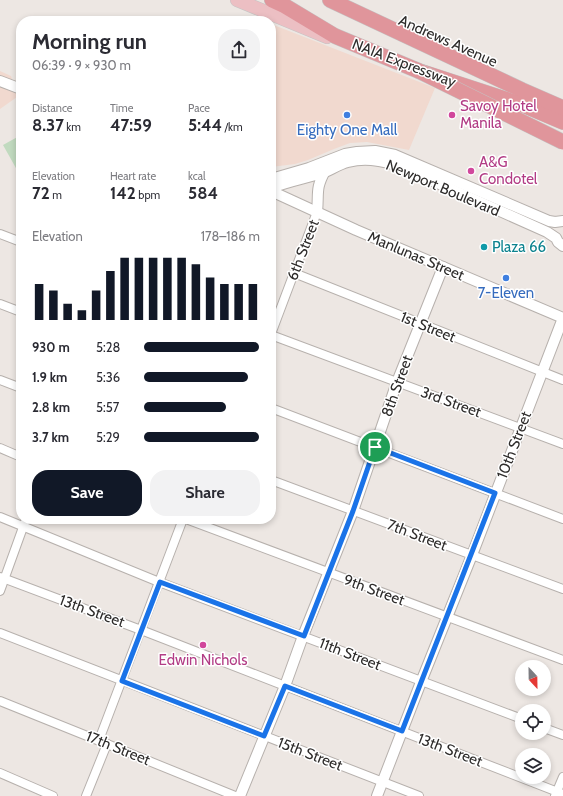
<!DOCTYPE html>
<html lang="en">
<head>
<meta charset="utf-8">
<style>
  :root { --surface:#fff; --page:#f2f2f3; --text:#2b2b33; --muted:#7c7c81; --accent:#111827 }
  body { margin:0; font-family:Cabin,sans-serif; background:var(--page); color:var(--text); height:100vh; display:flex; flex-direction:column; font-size:15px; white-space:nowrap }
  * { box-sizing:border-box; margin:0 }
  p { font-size:13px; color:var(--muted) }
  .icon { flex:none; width:22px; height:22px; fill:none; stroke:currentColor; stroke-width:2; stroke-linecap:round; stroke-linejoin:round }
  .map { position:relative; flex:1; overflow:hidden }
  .panel { position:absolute; left:16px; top:16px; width:260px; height:508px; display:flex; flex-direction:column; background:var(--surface); border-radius:16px; box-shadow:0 2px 6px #0003 }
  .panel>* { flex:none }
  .needle { width:26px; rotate:158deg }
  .fabs { position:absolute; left:515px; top:660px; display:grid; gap:8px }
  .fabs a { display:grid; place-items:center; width:36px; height:36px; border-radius:50%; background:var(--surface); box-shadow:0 2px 6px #0003; font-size:20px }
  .pin { position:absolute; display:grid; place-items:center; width:34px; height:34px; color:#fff; margin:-17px; border:2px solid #fff; border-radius:50%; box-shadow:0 1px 4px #0007 }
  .round { display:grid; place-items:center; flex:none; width:42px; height:42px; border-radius:16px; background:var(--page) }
  .overview { display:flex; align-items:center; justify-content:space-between; height:68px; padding:0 16px }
  h1 { font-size:22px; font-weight:700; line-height:30px }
  .figures { display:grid; grid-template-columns:repeat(3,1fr); gap:6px; height:68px; padding:4px 16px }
  .figures div { display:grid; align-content:center }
  .figures b { font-size:17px; font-weight:700 }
  .figures small { font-size:11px; font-weight:400 }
  .figures p { font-size:11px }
  .chart { height:112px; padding:8px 16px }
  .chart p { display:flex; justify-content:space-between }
  .chart svg { width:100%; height:72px; margin-top:4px; stroke:var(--accent); stroke-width:6 }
  .button { display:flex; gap:8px; margin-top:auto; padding:8px 16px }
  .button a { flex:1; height:46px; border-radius:16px; background:var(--accent); color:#fff; font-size:16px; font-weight:700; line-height:46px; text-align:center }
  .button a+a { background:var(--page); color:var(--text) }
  ul { padding:0 16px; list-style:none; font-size:13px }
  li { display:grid; grid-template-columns:64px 48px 1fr; align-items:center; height:30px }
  li i { height:10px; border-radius:5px; background:var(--accent) }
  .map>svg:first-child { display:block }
</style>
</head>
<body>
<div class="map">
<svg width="563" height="796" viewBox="0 0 563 796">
  <rect width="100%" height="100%" fill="#ede7e3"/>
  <g fill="#f1d9cf">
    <path d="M271,24L435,88L409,150L367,142L350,143L334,149L308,160L295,164L271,167Z"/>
    <path d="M0,71L11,76L17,97L0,109Z"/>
  </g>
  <path fill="#c1dabf" d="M21,135V177L3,145Z"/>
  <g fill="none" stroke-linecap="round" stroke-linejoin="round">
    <defs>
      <g id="minor">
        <path d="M0,234L21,242"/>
        <path d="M294,273L563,380"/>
        <path d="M0,304L21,312"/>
        <path d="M271,334L317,212"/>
        <path d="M271,335L563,444"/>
        <path d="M0,380L21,388"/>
        <path d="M271,408L563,519"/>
        <path d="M0,448L21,457"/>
        <path d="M271,480L563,589"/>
        <path d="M0,517L159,582L522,719"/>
        <path d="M186,519L563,660"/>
        <path d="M0,577L141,630L563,794"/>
        <path d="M0,591L26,519"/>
        <path d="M0,633L419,796"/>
        <path d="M0,701L107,744L235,796"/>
        <path d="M544,728L563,735"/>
        <path d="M99,740L183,519"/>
        <path d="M0,773L53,796"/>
        <path d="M86,796L107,744"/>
        <path d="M555,796L563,777"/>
      </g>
      <g id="tertiary">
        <path d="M0,81L21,89"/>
        <path d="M271,179L309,168L345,154L357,152L375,151L395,155L549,221L555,222L563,221"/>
        <path d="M271,188C289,181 307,178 325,172C332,169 340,164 348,162C366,157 380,161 397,165L547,232L556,238L558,242L563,246"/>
        <path d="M271,191L356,230L563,318"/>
        <path d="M317,212C319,194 315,189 325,171"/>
        <path d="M240,796L285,686L303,636L353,511L397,382L443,267"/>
        <path d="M377,796L421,682L472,555L563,318"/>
      </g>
      <path id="primary" d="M237,0L327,37"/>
      <g id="motorway">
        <path d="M272,0L285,6L335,36L419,71L523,105L563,122"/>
        <path d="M330,0L522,90L563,108"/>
      </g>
    </defs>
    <use href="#minor" stroke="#b7b1ad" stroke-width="10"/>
    <use href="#tertiary" stroke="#b7b1ad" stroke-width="12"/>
    <use href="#primary" stroke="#c4c4c4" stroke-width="14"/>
    <use href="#motorway" stroke="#c4c4c4" stroke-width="16"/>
    <use href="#minor" stroke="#fff" stroke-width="8"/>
    <use href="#tertiary" stroke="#fff" stroke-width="10"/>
    <use href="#primary" stroke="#ecbfc3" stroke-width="13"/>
    <use href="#motorway" stroke="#e0959b" stroke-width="15"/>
    <defs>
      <path id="motorway-bridge" d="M419,71L563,142"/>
    </defs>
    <use href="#motorway-bridge" stroke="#c4c4c4" stroke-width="16" stroke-linecap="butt"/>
    <use href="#motorway-bridge" stroke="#e0959b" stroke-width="15"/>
  </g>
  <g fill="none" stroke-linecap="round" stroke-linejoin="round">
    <defs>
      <path id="route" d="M375,447L495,493L402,731L285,686L264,736L122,681L160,582L304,636L353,511Z"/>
    </defs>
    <use href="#route" stroke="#fff" stroke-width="8"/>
    <use href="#route" stroke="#1a73e8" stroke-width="5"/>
  </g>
  <g fill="#3f7fe0" stroke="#fff" stroke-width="1.5">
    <circle cx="347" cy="115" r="4"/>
    <circle cx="506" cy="278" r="4"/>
  </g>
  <g fill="#d1479c" stroke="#fff" stroke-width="1.5">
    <circle cx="452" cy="115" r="4"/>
    <circle cx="471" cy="171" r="4"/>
    <circle cx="203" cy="645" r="4"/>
  </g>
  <circle fill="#0f9aa8" stroke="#fff" stroke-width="1.5" cx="484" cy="247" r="4"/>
  <g text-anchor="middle" stroke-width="3" stroke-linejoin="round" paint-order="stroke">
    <g font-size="15" fill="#2e2c2b" stroke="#fff">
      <text transform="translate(448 41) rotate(24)" y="5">Andrews Avenue</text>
      <text transform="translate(404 63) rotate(21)" y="5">NAIA Expressway</text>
      <text transform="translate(443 188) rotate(23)" y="5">Newport Boulevard</text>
      <text transform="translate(303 250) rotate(-69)" y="5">6th Street</text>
      <text transform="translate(416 256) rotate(23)" y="5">Manlunas Street</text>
      <text transform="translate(428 327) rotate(22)" y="5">1st Street</text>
      <text transform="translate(397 386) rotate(-70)" y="5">8th Street</text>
      <text transform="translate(451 402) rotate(20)" y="5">3rd Street</text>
      <text transform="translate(514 445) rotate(-69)" y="5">10th Street</text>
      <text transform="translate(417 535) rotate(21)" y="5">7th Street</text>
      <text transform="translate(374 590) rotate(20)" y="5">9th Street</text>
      <text transform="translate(92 611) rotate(20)" y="5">13th Street</text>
      <text transform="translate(350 654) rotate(21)" y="5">11th Street</text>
      <text transform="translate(118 748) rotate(22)" y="5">17th Street</text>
      <text transform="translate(450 750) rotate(21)" y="5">13th Street</text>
      <text transform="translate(310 754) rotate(21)" y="5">15th Street</text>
    </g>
    <g font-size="15" fill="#b23c85" stroke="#fff" text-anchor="start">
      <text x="460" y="111">Savoy Hotel<tspan x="460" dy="17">Manila</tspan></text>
      <text x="479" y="167">A&amp;G<tspan x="479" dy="17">Condotel</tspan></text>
      <text x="203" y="665" text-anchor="middle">Edwin Nichols</text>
    </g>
    <g font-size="15" fill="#366cbe" stroke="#fff">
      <text x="347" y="135">Eighty One Mall</text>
      <text x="506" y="298">7-Eleven</text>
    </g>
    <g font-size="15" fill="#0d838f" stroke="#fff" text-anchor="start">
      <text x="492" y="252">Plaza 66</text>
    </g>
  </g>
</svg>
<div class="fabs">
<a><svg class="needle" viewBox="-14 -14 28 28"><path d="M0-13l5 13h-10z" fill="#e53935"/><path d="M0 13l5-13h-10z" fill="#7c7c81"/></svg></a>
<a><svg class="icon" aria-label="locate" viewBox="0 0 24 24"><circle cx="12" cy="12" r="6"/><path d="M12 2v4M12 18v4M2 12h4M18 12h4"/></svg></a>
<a><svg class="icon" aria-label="layers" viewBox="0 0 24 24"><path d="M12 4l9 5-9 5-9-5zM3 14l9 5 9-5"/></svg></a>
</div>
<div class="pin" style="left:375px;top:447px;background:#1e9e55"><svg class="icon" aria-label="arrive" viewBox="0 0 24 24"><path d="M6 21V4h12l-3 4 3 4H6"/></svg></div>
<section class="panel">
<div class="overview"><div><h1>Morning run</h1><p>06:39 · 9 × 930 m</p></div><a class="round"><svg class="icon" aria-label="share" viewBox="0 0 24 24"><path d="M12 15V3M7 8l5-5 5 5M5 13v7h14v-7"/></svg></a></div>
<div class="figures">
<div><p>Distance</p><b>8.37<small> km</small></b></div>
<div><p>Time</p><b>47:59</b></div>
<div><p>Pace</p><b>5:44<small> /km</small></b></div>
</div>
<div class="figures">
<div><p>Elevation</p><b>72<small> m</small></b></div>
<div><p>Heart rate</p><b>142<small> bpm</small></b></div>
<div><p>kcal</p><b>584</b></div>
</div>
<div class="chart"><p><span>Elevation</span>178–186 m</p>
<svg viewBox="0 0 160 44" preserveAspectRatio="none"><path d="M5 44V22M15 44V26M25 44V34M35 44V38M45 44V26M55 44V14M65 44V6M75 44V6M85 44V6M95 44V6M105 44V6M115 44V10M125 44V18M135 44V22M145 44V22M155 44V22"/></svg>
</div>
<ul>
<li><b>930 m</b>5:28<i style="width:99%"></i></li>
<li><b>1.9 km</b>5:36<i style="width:90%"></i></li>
<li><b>2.8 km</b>5:57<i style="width:71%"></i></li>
<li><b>3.7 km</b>5:29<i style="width:99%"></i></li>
</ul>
<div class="button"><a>Save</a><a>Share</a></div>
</section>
</div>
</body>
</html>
